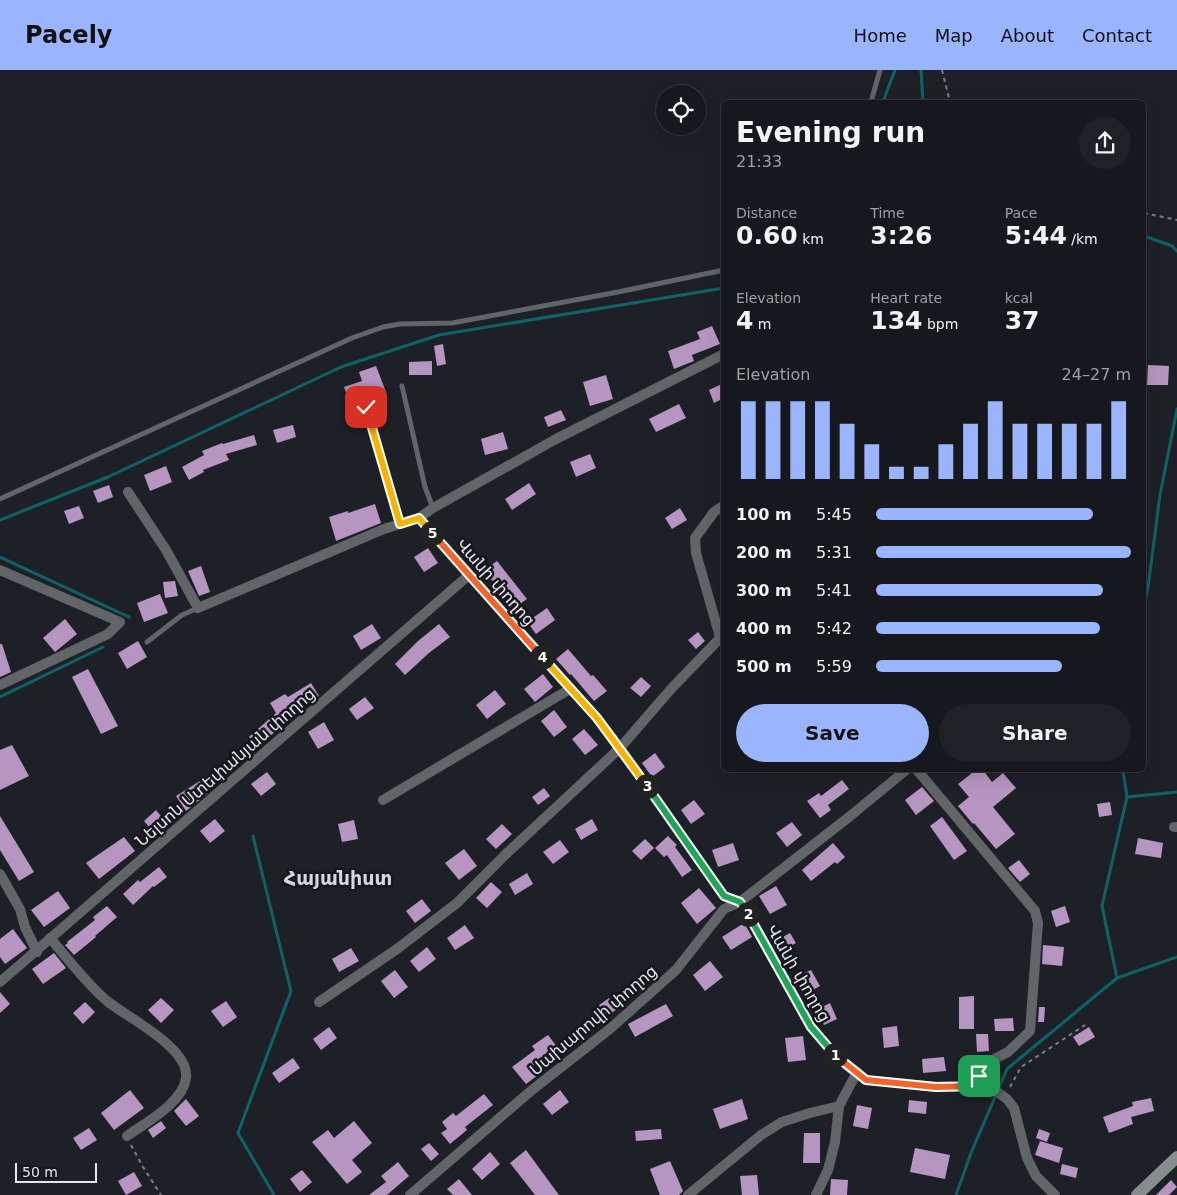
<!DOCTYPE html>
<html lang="en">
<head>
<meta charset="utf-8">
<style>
  :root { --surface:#16181d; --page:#1f2126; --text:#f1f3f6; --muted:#9ea0a4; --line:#35373b; --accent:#9ab5fd }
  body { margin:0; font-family:"DejaVu Sans","Noto Sans Armenian",sans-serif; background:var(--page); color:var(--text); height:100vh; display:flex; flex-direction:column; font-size:19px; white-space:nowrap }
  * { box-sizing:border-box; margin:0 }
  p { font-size:16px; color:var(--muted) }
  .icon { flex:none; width:28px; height:28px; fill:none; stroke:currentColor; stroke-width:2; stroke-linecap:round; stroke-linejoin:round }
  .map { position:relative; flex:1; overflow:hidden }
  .sheet { position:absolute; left:721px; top:30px; width:425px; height:672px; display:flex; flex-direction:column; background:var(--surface); border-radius:8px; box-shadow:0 5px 20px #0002,0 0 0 1px var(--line) }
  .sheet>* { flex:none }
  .buttons { position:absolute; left:656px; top:15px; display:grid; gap:10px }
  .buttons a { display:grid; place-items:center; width:50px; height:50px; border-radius:50%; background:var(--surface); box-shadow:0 5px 20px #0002,0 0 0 1px var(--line); font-size:25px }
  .scale { position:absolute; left:15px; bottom:12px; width:82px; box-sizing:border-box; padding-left:5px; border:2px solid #e5e7eb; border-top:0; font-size:14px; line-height:18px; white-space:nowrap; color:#e5e7eb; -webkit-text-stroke:4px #15171d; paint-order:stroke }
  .pin { position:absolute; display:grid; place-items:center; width:42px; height:42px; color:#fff; margin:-21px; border-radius:10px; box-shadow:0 2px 8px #0006 }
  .km { position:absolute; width:25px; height:25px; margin:-12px; border-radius:50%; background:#222; color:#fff; font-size:14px; line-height:25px; text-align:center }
  .round { display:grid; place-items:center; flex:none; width:52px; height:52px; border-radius:26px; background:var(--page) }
  .headline { display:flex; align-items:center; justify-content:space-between; height:85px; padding:0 15px }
  h1 { font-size:28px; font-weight:800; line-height:38px }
  .stats { display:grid; grid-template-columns:repeat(3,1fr); gap:8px; height:85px; padding:5px 15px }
  .stats div { display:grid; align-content:center }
  .stats b { font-size:25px; font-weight:800 }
  .stats small { font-size:14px; font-weight:400 }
  .stats p { font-size:14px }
  .chart { height:140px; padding:10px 15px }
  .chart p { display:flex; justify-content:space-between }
  .chart svg { width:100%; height:90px; margin-top:5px; stroke:var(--accent); stroke-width:6 }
  .button { display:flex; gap:10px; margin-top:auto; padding:10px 15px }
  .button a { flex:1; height:58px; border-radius:30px; background:var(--accent); color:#111; font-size:20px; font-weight:800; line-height:58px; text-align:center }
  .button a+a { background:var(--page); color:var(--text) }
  ul { padding:0 15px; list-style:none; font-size:16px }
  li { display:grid; grid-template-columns:80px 60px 1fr; align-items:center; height:38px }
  li i { height:12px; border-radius:6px; background:var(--accent) }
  header { display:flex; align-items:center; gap:30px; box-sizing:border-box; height:70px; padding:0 25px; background:var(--accent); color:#111 }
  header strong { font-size:24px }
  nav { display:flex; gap:28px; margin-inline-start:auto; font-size:18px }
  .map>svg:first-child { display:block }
</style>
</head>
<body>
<header>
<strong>Pacely</strong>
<nav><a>Home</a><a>Map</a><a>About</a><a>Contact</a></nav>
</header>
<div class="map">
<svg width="1177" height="1125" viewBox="0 0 1177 1125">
  <rect width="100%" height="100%" fill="#1e2027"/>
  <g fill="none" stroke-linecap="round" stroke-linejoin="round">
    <g stroke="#0d6367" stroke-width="3">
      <path d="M921,0L923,32"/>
      <path d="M883,32L895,0"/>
      <path d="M1144,166L1172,176L1177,181"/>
      <path d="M0,450L108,407L341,297L439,265L724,218"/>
      <path d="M0,487L129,547"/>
      <path d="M1144,535L1148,518L1160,425L1177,339"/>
      <path d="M0,627L103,577"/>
      <path d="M1127,727L1177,722"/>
      <path d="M253,766L291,921L238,1063L274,1125"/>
      <path d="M1117,908L1102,836L1127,727L1123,700"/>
      <path d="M956,1125L971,1083L1007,999L1117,908L1177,887"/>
    </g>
  </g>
  <g fill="#b795c1">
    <path d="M712,256L720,274L692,285L694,291L674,299L668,281L700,269L697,262Z"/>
    <path d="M443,274L446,294L437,296L434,276Z"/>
    <path d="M432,291V305H409V292Z"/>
    <path d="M1148,295L1169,296L1168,315H1147Z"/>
    <path d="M376,296L386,322L351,336L344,317L362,311L359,302Z"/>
    <path d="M606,305L613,329L590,336L583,312Z"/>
    <path d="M724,313V328L714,333L709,320Z"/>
    <path d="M679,334L686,348L656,362L649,349Z"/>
    <path d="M561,340L566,350L548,357L544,347Z"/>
    <path d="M293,355L296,367L277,373L273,360Z"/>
    <path d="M503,362L508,379L485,385L481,369Z"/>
    <path d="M254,365L257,375L226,384L229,390L203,400L204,402L189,410L182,397L204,385L202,381L222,373L223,374Z"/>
    <path d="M590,384L596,398L576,407L570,392Z"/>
    <path d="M166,396L172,412L150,421L144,405Z"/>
    <path d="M529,413L536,424L512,440L505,429Z"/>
    <path d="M109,415L113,427L98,433L93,421Z"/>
    <path d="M375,434L381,453L336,471L329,447L348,441V443Z"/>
    <path d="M79,436L84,448L69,454L64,441Z"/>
    <path d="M680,438L687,450L672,459L665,448Z"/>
    <path d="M428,478L438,493L424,502L414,487Z"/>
    <path d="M497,491L527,529L514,538L484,500Z"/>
    <path d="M201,496L210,522L199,526L188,501Z"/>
    <path d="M175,511L178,526L165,528L163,512Z"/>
    <path d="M160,524L168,543L144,552L137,533Z"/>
    <path d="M547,538L555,550L536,564L527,552Z"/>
    <path d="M65,549L77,564L55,582L43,568Z"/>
    <path d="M372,554L381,568L361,580L353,566Z"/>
    <path d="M439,554L450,567L429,583L405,605L395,594L418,571Z"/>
    <path d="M698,562L705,571L696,579L688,570Z"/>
    <path d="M138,571L147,587L127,599L118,583Z"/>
    <path d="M0,574H2L11,602L0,607Z"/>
    <path d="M568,579L591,606L593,605L607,621L594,631L571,604L570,605L556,589Z"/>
    <path d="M88,599L118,656L101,664L72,607Z"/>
    <path d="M543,604L553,617L535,632L524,619Z"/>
    <path d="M641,607L651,616L641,627L630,618Z"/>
    <path d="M311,613L319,626L273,655L277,660L257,677L249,667L276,643L270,633L285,624L288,627Z"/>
    <path d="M495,620L506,634L487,649L476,635Z"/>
    <path d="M365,627L374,638L357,650L349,639Z"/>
    <path d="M554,640L567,657L554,667L541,651Z"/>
    <path d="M324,652L334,670L318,679L308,662Z"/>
    <path d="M584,659L598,675L585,685L572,669Z"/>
    <path d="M12,675L29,706L0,720V680Z"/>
    <path d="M655,683L665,697L652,707L642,693Z"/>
    <path d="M976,700H983L992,712L1003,703L1016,718L993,737L1015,764L996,779L974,753L973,754L958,736L969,727L958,714Z"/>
    <path d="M267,702L276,714L261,726L251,714Z"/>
    <path d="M842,710L849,719L828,735L831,740L820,748L807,731L819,723L821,726Z"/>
    <path d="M200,711L208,723L186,741L176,726Z"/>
    <path d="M922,717L934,731L916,745L905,730Z"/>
    <path d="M544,718L550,726L538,735L532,727Z"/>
    <path d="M694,730L705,744L691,754L681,740Z"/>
    <path d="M1110,732L1112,745L1099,747L1097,734Z"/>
    <path d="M156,740L168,755L156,765L144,751Z"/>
    <path d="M0,746L34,802L19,811L0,780Z"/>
    <path d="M942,747L967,781L954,790L930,756Z"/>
    <path d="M215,749L225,761L210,773L200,761Z"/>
    <path d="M592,749L598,760L581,770L575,759Z"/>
    <path d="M354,750L358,769L342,772L338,754Z"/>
    <path d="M792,752L802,765L787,777L776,763Z"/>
    <path d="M502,754L512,764L496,779L486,769Z"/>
    <path d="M668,766L677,775L675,777L692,800L682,807L667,785L664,787L655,778Z"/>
    <path d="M124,767L135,781L99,809L86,793Z"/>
    <path d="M1138,768L1163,773L1161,788L1135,784Z"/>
    <path d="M645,769L654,778L641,790L632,781Z"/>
    <path d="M560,770L569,782L553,794L543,782Z"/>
    <path d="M733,773L739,790L718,797L712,780Z"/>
    <path d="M833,773L845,787L837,794L835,792L811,811L802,800Z"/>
    <path d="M464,779L477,796L459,810L445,793Z"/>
    <path d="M1019,790L1030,804L1020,812L1008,798Z"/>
    <path d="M159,797L167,807L154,817L153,816L133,835L123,824L138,810L140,812Z"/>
    <path d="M527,803L533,814L515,825L509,814Z"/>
    <path d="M491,812L502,822L487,838L476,828Z"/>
    <path d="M776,816L787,835L770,844L759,826Z"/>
    <path d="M699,818L716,838L697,854L681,833Z"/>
    <path d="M58,821L70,838L44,857L31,840Z"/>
    <path d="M422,829L431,841L415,853L406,841Z"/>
    <path d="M107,836L117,847L95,866L96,867L74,885L65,875L68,873L67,872L95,850L93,847Z"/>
    <path d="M1065,836L1070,852L1056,857L1051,841Z"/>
    <path d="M744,853L752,867L731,880L722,867Z"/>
    <path d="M465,855L474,868L455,880L447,868Z"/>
    <path d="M13,859L27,878L5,894L0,887V869Z"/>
    <path d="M790,863L796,873L778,883L772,873Z"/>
    <path d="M1043,875L1064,877L1062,896L1042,894Z"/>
    <path d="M427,877L436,889L419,902L410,891Z"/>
    <path d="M351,878L359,891L339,902L332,889Z"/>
    <path d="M54,883L66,898L43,914L32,899Z"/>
    <path d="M710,891L723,907L705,921L693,905Z"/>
    <path d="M395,900L408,917L394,928L381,911Z"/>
    <path d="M811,900L820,916L807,923L799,906Z"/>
    <path d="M0,922L10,934L0,943Z"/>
    <path d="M974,926V959H959V927Z"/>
    <path d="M161,928L174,940L161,953L148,940Z"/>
    <path d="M609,928L617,939L604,949L595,938Z"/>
    <path d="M226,931L237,947L223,957L211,941Z"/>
    <path d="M85,932L95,942L83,954L73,943Z"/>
    <path d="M830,933L837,949L824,955L816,940Z"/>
    <path d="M666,934L673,946L635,967L628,954Z"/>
    <path d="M1039,937H1045L1044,952H1038Z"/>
    <path d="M1013,948L1014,961H995L994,949Z"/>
    <path d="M897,956L899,976L884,978L882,958Z"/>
    <path d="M329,957L337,968L321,980L313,969Z"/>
    <path d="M1089,957L1095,967L1079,976L1073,967Z"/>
    <path d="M976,964H988L989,981L977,982Z"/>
    <path d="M548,965L558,978L531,997L538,1005L526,1014L512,997L535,980L532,976Z"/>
    <path d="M803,966L806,990L788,992L785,968Z"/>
    <path d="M944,987L946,1001L923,1003L922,989Z"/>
    <path d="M293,988L300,998L279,1013L272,1003Z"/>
    <path d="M130,1020L144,1038L114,1060L101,1043Z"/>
    <path d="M560,1020L569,1032L552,1045L543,1034Z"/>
    <path d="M484,1024L493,1035L465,1057L467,1060L450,1074L441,1063L447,1059L442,1052L453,1043L456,1046Z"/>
    <path d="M1151,1028L1154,1041L1131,1047L1133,1054L1109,1063L1103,1047L1133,1036L1132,1032Z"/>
    <path d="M186,1029L199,1046L186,1056L174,1041Z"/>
    <path d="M742,1029L748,1049L720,1059L713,1039Z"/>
    <path d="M909,1030L927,1032L926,1044L908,1042Z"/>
    <path d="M857,1035L872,1038L868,1059L853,1056Z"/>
    <path d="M161,1051L166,1058L153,1068L148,1060Z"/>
    <path d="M354,1051L372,1073L352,1090L362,1102L347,1114L312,1072L328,1060L334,1068Z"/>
    <path d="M89,1058L97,1070L81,1080L73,1068Z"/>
    <path d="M661,1059L662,1069L636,1071L635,1061Z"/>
    <path d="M1039,1059L1050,1063L1047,1072L1036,1068Z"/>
    <path d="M804,1063H820V1093H803Z"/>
    <path d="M1040,1071L1063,1078L1059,1093L1035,1085Z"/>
    <path d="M429,1073L439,1084L431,1091L421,1079Z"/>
    <path d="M915,1078L950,1085L945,1109L910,1102Z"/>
    <path d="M526,1080L559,1125H535L510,1093Z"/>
    <path d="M490,1082L500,1094L482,1110L472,1099Z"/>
    <path d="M670,1091L683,1121L679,1125H660L650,1099Z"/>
    <path d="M398,1092L409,1106L387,1125H369L386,1112L381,1106Z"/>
    <path d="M1062,1094L1078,1098L1076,1108L1060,1104Z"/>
    <path d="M302,1100L312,1112L300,1122L290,1109Z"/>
    <path d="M134,1102L142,1116L126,1125L118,1111Z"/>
    <path d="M757,1105L759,1125H742L740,1106Z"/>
    <path d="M459,1109L472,1125H453L447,1119Z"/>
    <path d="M831,1109L848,1110L847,1125H830Z"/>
    <path d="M1171,1110L1177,1117L1169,1125H1156Z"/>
  </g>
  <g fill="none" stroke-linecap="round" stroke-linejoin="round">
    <g stroke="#7c7e83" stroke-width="2" stroke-dasharray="4 4" stroke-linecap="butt">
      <path d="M942,0L950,32"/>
      <path d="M1144,143L1177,150"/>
      <path d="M1010,1017L1021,997L1085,955"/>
      <path d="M131,1075L143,1097L161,1125"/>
    </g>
    <g stroke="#616567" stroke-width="5">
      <path d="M871,32L880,0"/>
      <path d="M402,316L425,417L433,438"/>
      <path d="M366,337L400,454"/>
      <path d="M0,429L352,268L383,257L400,254L452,253L618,222L724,200"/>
      <path d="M147,572L182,545L198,538"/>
    </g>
    <g stroke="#616567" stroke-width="10">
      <path d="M128,422L166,480L198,538L384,459L419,448L433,438L556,369L724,284"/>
      <path d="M419,448L597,648L620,678L724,826L740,832L750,847L811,957L838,989L866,1010L936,1017L982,1016L996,1021L1007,1029L1014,1038L1027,1088L1036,1106L1055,1125"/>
      <path d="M0,500L120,552L108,564L0,615"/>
      <path d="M720,567L696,483L695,468L714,442L724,435"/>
      <path d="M917,700L1035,841L1038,853L1030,961L1008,982L981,996L979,1006L982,1016"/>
      <path d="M383,730L570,619"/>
      <path d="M1174,757H1177"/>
      <path d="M0,804L20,839L25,857L37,882"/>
      <path d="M50,868C68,889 86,913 107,931C128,948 190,978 186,1008C183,1033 145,1053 127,1066"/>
      <path d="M0,912L469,505"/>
      <path d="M319,932L397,879L457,833L506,784L620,678L671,619L724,564"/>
      <path d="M410,1125L532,1020L611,958L676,900L724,839L740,832L849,747L906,700"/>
      <path d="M688,1125L761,1065L782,1052L810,1043L839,1036L857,1002"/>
      <path d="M816,1125L828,1100L835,1072L839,1036"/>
    </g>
    <path stroke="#868d8f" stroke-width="12" d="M1137,1125L1177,1087"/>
  </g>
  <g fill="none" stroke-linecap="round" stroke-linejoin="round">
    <defs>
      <path id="split-1" d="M835,985L866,1010L936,1017L982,1016L979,1006"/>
      <path id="split-2" d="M748,844L811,957L835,985"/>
      <path id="split-3" d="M647,716L724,826L740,832L748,844"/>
      <path id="split-4" d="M542,587L597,648L647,716"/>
      <path id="split-5" d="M432,463L542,587"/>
      <path id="split-6" d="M366,337L400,454L419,448L432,463"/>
    </defs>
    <use href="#split-1" stroke="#fff" stroke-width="10"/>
    <use href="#split-2" stroke="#fff" stroke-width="10"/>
    <use href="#split-3" stroke="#fff" stroke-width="10"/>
    <use href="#split-4" stroke="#fff" stroke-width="10"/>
    <use href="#split-5" stroke="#fff" stroke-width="10"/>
    <use href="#split-6" stroke="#fff" stroke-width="10"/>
    <use href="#split-1" stroke="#f0652b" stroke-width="6"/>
    <use href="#split-2" stroke="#22a559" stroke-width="6"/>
    <use href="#split-3" stroke="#22a559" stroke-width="6"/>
    <use href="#split-4" stroke="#f5b400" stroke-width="6"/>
    <use href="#split-5" stroke="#f0652b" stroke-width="6"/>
    <use href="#split-6" stroke="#f5b400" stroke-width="6"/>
  </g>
  <g text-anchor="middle" stroke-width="5" stroke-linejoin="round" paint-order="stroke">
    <g font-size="16" fill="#e5e7eb" stroke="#15171d">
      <text transform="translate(496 512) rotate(49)" y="6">Վանի փողոց</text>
      <text transform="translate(225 697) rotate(-41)" y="6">Նելսոն Ստեփանյան փողոց</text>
      <text transform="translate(799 903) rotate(60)" y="6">Վանի փողոց</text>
      <text transform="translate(593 950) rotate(-40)" y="6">Սախարովի փողոց</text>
    </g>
    <g font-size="19" font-weight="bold" fill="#d4d7e0" stroke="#15171d">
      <text x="338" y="815">Հայանիստ</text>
    </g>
  </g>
</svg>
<div class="buttons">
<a><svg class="icon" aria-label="locate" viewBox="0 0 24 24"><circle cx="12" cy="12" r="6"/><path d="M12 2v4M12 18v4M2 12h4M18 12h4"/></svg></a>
</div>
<div class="scale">50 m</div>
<div class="pin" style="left:979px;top:1006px;background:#1e9e55"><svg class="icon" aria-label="arrive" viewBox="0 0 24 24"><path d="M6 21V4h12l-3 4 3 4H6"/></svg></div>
<div class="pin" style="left:366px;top:337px;background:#d93025"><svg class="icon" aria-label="check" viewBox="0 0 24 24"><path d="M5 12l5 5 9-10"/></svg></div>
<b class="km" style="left:835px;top:985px">1</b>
<b class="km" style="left:748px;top:844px">2</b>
<b class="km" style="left:647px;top:716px">3</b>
<b class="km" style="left:542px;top:587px">4</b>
<b class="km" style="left:432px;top:463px">5</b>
<section class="sheet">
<div class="headline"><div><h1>Evening run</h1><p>21:33</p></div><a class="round"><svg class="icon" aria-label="share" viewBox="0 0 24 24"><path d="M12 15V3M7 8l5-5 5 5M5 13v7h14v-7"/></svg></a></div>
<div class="stats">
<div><p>Distance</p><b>0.60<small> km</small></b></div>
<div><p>Time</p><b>3:26</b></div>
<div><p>Pace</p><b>5:44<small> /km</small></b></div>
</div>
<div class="stats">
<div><p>Elevation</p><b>4<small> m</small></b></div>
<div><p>Heart rate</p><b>134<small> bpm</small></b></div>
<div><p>kcal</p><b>37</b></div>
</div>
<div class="chart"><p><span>Elevation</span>24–27 m</p>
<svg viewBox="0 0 160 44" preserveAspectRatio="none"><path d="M5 44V6M15 44V6M25 44V6M35 44V6M45 44V17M55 44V27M65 44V38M75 44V38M85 44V27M95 44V17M105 44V6M115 44V17M125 44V17M135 44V17M145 44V17M155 44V6"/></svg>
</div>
<ul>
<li><b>100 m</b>5:45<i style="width:85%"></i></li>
<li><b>200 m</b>5:31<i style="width:100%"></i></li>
<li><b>300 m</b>5:41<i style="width:89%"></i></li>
<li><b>400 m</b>5:42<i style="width:88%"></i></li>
<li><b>500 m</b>5:59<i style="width:73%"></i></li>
</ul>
<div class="button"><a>Save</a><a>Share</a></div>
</section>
</div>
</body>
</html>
